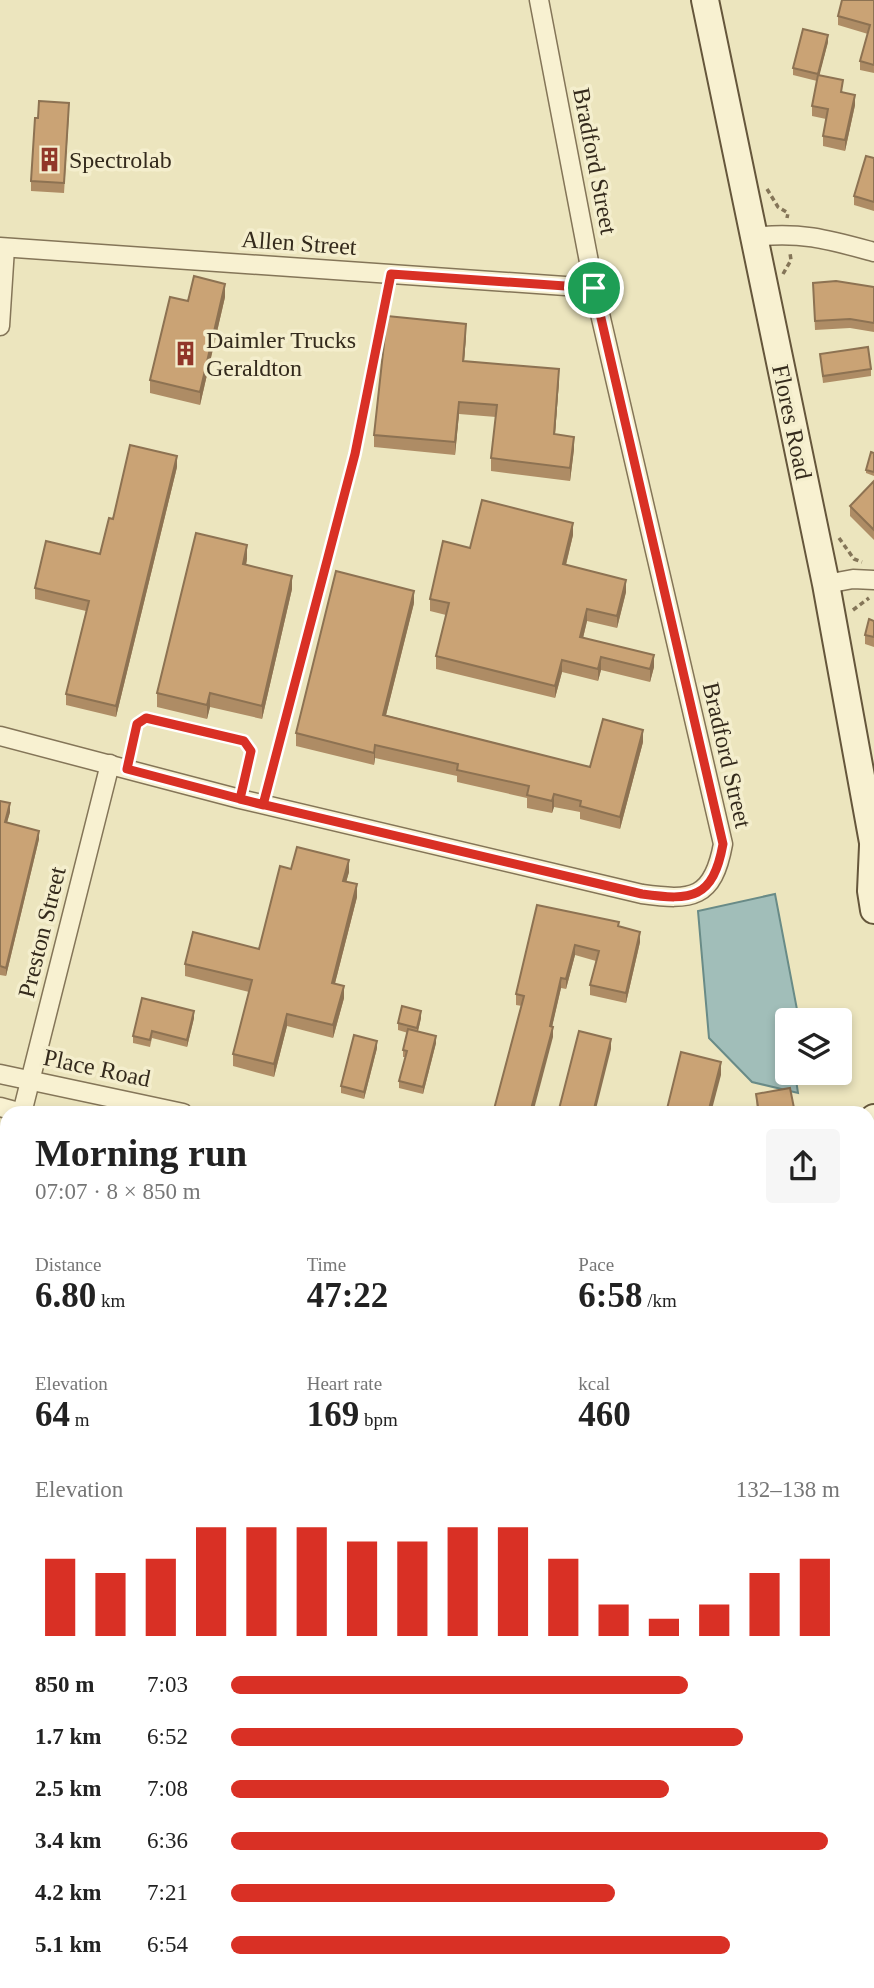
<!DOCTYPE html>
<html lang="en">
<head>
<meta charset="utf-8">
<style>
  :root { --surface:#fff; --page:#f6f6f6; --text:#222; --muted:#767676; --accent:#d93025 }
  body { margin:0; font-family:Georgia,serif; background:var(--page); color:var(--text); height:100vh; display:flex; flex-direction:column; font-size:26px; white-space:nowrap }
  * { box-sizing:border-box; margin:0 }
  p { font-size:23px; color:var(--muted) }
  .icon { flex:none; width:38px; height:38px; fill:none; stroke:currentColor; stroke-width:2; stroke-linecap:round; stroke-linejoin:round }
  .map { position:relative; flex:1; overflow:hidden }
  .sheet { position:absolute; left:0px; top:1106px; width:875px; height:882px; display:flex; flex-direction:column; background:var(--surface); border-radius:21px 21px 0 0; box-shadow:0 4px 10px #0003 }
  .sheet>* { flex:none }
  .tools { position:absolute; left:775px; top:1008px; display:grid; gap:14px }
  .tools a { display:grid; place-items:center; width:77px; height:77px; border-radius:7px; background:var(--surface); box-shadow:0 4px 10px #0003; font-size:35px }
  .pin { position:absolute; display:grid; place-items:center; width:60px; height:60px; color:#fff; margin:-30px; border:4px solid #fff; border-radius:50%; box-shadow:0 2px 7px #0007 }
  .round { display:grid; place-items:center; flex:none; width:74px; height:74px; border-radius:7px; background:var(--page) }
  .headline { display:flex; align-items:center; justify-content:space-between; height:119px; padding:0 35px }
  h1 { font-size:38px; font-weight:700; line-height:52px }
  .metrics { display:grid; grid-template-columns:repeat(3,1fr); gap:10px; height:119px; padding:7px 35px }
  .metrics div { display:grid; align-content:center }
  .metrics b { font-size:35px; font-weight:700 }
  .metrics small { font-size:19px; font-weight:400 }
  .metrics p { font-size:19px }
  .chart { height:196px; padding:14px 35px }
  .chart p { display:flex; justify-content:space-between }
  .chart svg { width:100%; height:126px; margin-top:7px; stroke:var(--accent); stroke-width:6 }
  ul { padding:0 35px; list-style:none; font-size:23px }
  li { display:grid; grid-template-columns:112px 84px 1fr; align-items:center; height:52px }
  li i { height:18px; border-radius:9px; background:var(--accent) }
  .map>svg:first-child { display:block }
</style>
</head>
<body>
<div class="map">
<svg width="874" height="1988" viewBox="0 0 874 1988">
  <rect width="100%" height="100%" fill="#ece5be"/>
  <g fill="#a1beb9" stroke="#698b87" stroke-width="2">
    <path d="M775,894L799,1020H788V1073H795L798,1093L752,1082L709,1038L698,911Z"/>
    <path d="M0,1461L7,1462V1499L0,1497Z"/>
  </g>
  <g fill="none" stroke-linecap="round" stroke-linejoin="round">
    <defs>
      <g id="service">
        <path d="M127,769L137,724L146,718L245,741L251,751L240,799"/>
        <path d="M263,805L355,454L391,274"/>
        <path d="M0,1525L7,1527"/>
      </g>
      <g id="minor">
        <path d="M754,237C800,231 830,240 874,252"/>
        <path d="M0,247L594,288"/>
        <path d="M0,326L5,248"/>
        <path d="M826,584L853,579L874,580"/>
        <path d="M0,736L240,799L642,894C692,901 713,899 723,844L594,288L539,0"/>
        <path d="M0,1074L183,1113"/>
        <path d="M0,1107L22,1113"/>
        <path d="M22,1113L110,764"/>
        <path d="M0,1867L7,1866"/>
      </g>
      <g id="tertiary">
        <path d="M868,1305L874,1307"/>
        <path d="M868,1341L874,1343"/>
      </g>
      <g id="secondary">
        <path d="M705,0L826,584L874,848"/>
        <path d="M873,846L871,891L874,910"/>
        <path d="M868,1133L874,1118"/>
        <path d="M868,1206L874,1192"/>
        <path d="M795,1981L796,1988"/>
      </g>
    </defs>
    <use href="#service" stroke="#847558" stroke-width="12"/>
    <use href="#minor" stroke="#847558" stroke-width="21"/>
    <use href="#tertiary" stroke="#847558" stroke-width="26"/>
    <use href="#secondary" stroke="#65563b" stroke-width="30"/>
    <g stroke="#847558" stroke-width="3.5" stroke-dasharray="5 3.5" stroke-linecap="butt">
      <path d="M767,189L778,207L788,213L787,218"/>
      <path d="M783,274L791,260L790,253"/>
      <path d="M839,538L854,559L862,562"/>
      <path d="M853,610L869,598"/>
      <path d="M0,1135L7,1137"/>
      <path d="M868,1256L874,1231"/>
      <path d="M868,1259L874,1271"/>
    </g>
    <use href="#service" stroke="#f8f1d1" stroke-width="9"/>
    <use href="#minor" stroke="#f8f1d1" stroke-width="18"/>
    <use href="#tertiary" stroke="#f8f1d1" stroke-width="23"/>
    <use href="#secondary" stroke="#f8f1d1" stroke-width="26"/>
  </g>
  <g fill="#ae8c65">
    <path d="M874,0V73L860,70V61L868,34L838,25V16Z"/>
    <path d="M828,42L819,75L843,92L855,105L845,151L823,146V136L826,119L812,116V106L817,81L793,75V68Z"/>
    <path d="M69,114L64,193L31,191V181Z"/>
    <path d="M874,158V211L854,205V196Z"/>
    <path d="M813,283L874,287V332L850,328L815,330Z"/>
    <path d="M225,297L200,405L150,393V380L188,301Z"/>
    <path d="M466,336L464,361L559,381L555,434L574,449L570,481L491,471V458L496,417L459,414L455,455L374,447V435Z"/>
    <path d="M820,354L871,369V376L823,383Z"/>
    <path d="M874,453V476L866,473V470Z"/>
    <path d="M177,467L116,717L66,705V694L86,611L35,599V588L100,554L113,519Z"/>
    <path d="M874,482V540L850,516V506Z"/>
    <path d="M573,535L566,565L626,592L617,628L587,621L583,638L654,667L650,682L601,670L598,681L562,672L555,698L436,669V656L446,615L430,611V599L470,548Z"/>
    <path d="M247,559L246,565L292,589L262,719L210,707L207,719L157,707V693Z"/>
    <path d="M414,603L386,715L590,767L643,742L620,829L580,819V812L554,807L552,813L527,808V798L457,782V776L375,758L374,765L296,746V733Z"/>
    <path d="M874,621V647L865,644V635Z"/>
    <path d="M0,801L10,812L7,822L39,839L6,976L0,975Z"/>
    <path d="M291,869L349,872L346,882L357,897L335,983L344,998L333,1038L287,1026L274,1077L233,1066V1054L249,992L185,976V964L259,949Z"/>
    <path d="M537,905L619,927L640,942L626,1003L590,995V985L596,961L575,955L566,989L561,988L552,1026L553,1037L522,1006L516,1005V994Z"/>
    <path d="M194,1018L187,1047L152,1038L150,1047L133,1043V1036Z"/>
    <path d="M421,1018L418,1031L436,1043L423,1094L399,1088V1081L406,1057H403V1050L408,1033L398,1030V1023Z"/>
    <path d="M377,1048L364,1099L341,1093V1086Z"/>
    <path d="M756,1094L795,1113H757Z"/>
  </g>
  <g fill="#8d7252">
    <path d="M828,35V42L818,81V74Z"/>
    <path d="M855,95V105L845,151V140Z"/>
    <path d="M225,284V297L200,405V392Z"/>
    <path d="M466,324V336L463,374V361Z"/>
    <path d="M559,369V381L554,447V434Z"/>
    <path d="M459,402V414L455,455V442Z"/>
    <path d="M574,437V449L570,481V468Z"/>
    <path d="M177,456V467L116,717V706Z"/>
    <path d="M573,523V535L563,576V564Z"/>
    <path d="M247,545V559L243,578V564Z"/>
    <path d="M292,576V589L262,719V706Z"/>
    <path d="M626,580V592L617,628V616Z"/>
    <path d="M414,591V603L383,727V715Z"/>
    <path d="M587,609V621L580,650V637Z"/>
    <path d="M654,655V667L650,682V669Z"/>
    <path d="M601,657V670L598,681V669Z"/>
    <path d="M562,660V672L555,698V686Z"/>
    <path d="M210,693V707L207,719V705Z"/>
    <path d="M643,730V742L620,829V817Z"/>
    <path d="M375,745V758L374,765V753Z"/>
    <path d="M554,794V807L552,813V801Z"/>
    <path d="M10,803V812L5,830V822Z"/>
    <path d="M39,831V839L6,976V968Z"/>
    <path d="M349,860V872L343,893V881Z"/>
    <path d="M357,884V897L332,995V983Z"/>
    <path d="M640,932V942L626,1003V993Z"/>
    <path d="M575,945V955L566,989V979Z"/>
    <path d="M561,978V988L550,1036V1026Z"/>
    <path d="M344,986V998L333,1038V1025Z"/>
    <path d="M194,1011V1018L187,1047V1040Z"/>
    <path d="M421,1011V1018L417,1035V1028Z"/>
    <path d="M287,1014V1026L274,1077V1064Z"/>
    <path d="M553,1027V1037L533,1113H530Z"/>
    <path d="M436,1036V1043L423,1094V1087Z"/>
    <path d="M611,1039V1049L595,1113H593Z"/>
    <path d="M377,1041V1048L364,1099V1092Z"/>
    <path d="M721,1062V1075L711,1113H708Z"/>
  </g>
  <g fill="#caa375" stroke="#8d7252" stroke-width="2">
    <path d="M842,0H874V65L860,61L870,25L838,16Z"/>
    <path d="M803,29L828,35L818,74L793,68Z"/>
    <path d="M818,75L843,80L841,92L855,95L845,140L823,136L828,109L812,106Z"/>
    <path d="M39,101L69,103L64,183L31,181L35,118H38Z"/>
    <path d="M866,156L874,158V202L854,196Z"/>
    <path d="M194,276L225,284L200,392L150,380L170,297L188,301Z"/>
    <path d="M836,281L874,287V323L850,319L815,321L813,283Z"/>
    <path d="M387,316L466,324L463,361L559,369L554,434L574,437L570,468L491,458L497,405L459,402L455,442L374,435Z"/>
    <path d="M868,347L871,369L823,376L820,354Z"/>
    <path d="M130,445L177,456L116,706L66,694L89,601L35,588L46,541L100,554L109,518L113,519Z"/>
    <path d="M871,452L874,453V472L866,470Z"/>
    <path d="M874,481V530L850,506Z"/>
    <path d="M482,500L573,523L563,564L626,580L617,616L587,609L580,637L654,655L650,669L601,657L598,669L562,660L555,686L436,656L449,603L430,599L443,541L470,548Z"/>
    <path d="M196,533L247,545L243,564L292,576L262,706L210,693L207,705L157,693Z"/>
    <path d="M336,571L414,591L383,715L590,767L603,719L643,730L620,817L580,806L581,801L554,794L552,801L527,795L529,786L457,770L458,764L375,745L374,753L296,733Z"/>
    <path d="M869,619L874,621V637L865,635Z"/>
    <path d="M0,801L10,803L5,822L39,831L6,968L0,966Z"/>
    <path d="M297,847L349,860L343,881L357,884L332,983L344,986L333,1025L287,1014L274,1064L233,1054L252,980L185,964L193,932L259,949L280,866L291,869Z"/>
    <path d="M537,905L619,922L618,926L640,932L626,993L590,985L599,951L575,945L566,979L561,978L550,1026L553,1027L530,1113H493L524,996L516,994Z"/>
    <path d="M142,998L194,1011L187,1040L152,1031L150,1040L133,1036Z"/>
    <path d="M402,1006L421,1011L417,1028L398,1023Z"/>
    <path d="M408,1029L436,1036L423,1087L399,1081L407,1051L403,1050Z"/>
    <path d="M579,1031L611,1039L593,1113H558Z"/>
    <path d="M354,1035L377,1041L364,1092L341,1086Z"/>
    <path d="M681,1052L721,1062L708,1113H666Z"/>
    <path d="M790,1088L795,1113H759L756,1094Z"/>
  </g>
  <g fill="none" stroke-linecap="round" stroke-linejoin="round">
    <defs>
      <path id="route" d="M594,288L391,274L355,454L263,805L127,769L137,724L146,718L244,741L251,751L240,799L642,894C692,901 713,899 723,844L594,288"/>
    </defs>
    <use href="#route" stroke="#fff" stroke-width="14"/>
    <use href="#route" stroke="#d93025" stroke-width="9"/>
  </g>
  <defs>
    <symbol id="building-bare" viewBox="-9 -9 18 18"><path d="M-4-6H4V6H1V3H-1V6H-4ZM-2.5-4.3h1.7v1.8h-1.7ZM.8-4.3h1.7v1.8H.8ZM-2.5-1h1.7V.8h-1.7ZM.8-1h1.7V.8H.8Z" fill="#913629" stroke="#f4eecd" stroke-width="2.5" paint-order="stroke"/></symbol>
  </defs>
  <g fill-rule="evenodd">
    <use href="#building-bare" x="32" y="142" width="35" height="35"/>
    <use href="#building-bare" x="168" y="336" width="35" height="35"/>
  </g>
  <g text-anchor="middle" stroke-width="7" stroke-linejoin="round" paint-order="stroke">
    <g font-size="24" fill="#342a1c" stroke="#f4eecd" text-anchor="start">
      <text x="69" y="168">Spectrolab</text>
      <text x="206" y="348">Daimler Trucks<tspan x="206" dy="28">Geraldton</tspan></text>
    </g>
    <g font-size="24" fill="#342a1c" stroke="#f4eecd">
      <text transform="translate(595 161) rotate(79)" y="8">Bradford Street</text>
      <text transform="translate(299 243) rotate(4)" y="8">Allen Street</text>
      <text transform="translate(792 422) rotate(78)" y="8">Flores Road</text>
      <text transform="translate(727 755) rotate(77)" y="8">Bradford Street</text>
      <text transform="translate(42 932) rotate(-76)" y="8">Preston Street</text>
      <text transform="translate(97 1068) rotate(12)" y="8">Place Road</text>
    </g>
  </g>
</svg>
<div class="tools">
<a><svg class="icon" aria-label="layers" viewBox="0 0 24 24"><path d="M12 4l9 5-9 5-9-5zM3 14l9 5 9-5"/></svg></a>
</div>
<div class="pin" style="left:594px;top:288px;background:#1e9e55"><svg class="icon" aria-label="arrive" viewBox="0 0 24 24"><path d="M6 21V4h12l-3 4 3 4H6"/></svg></div>
<section class="sheet">
<div class="headline"><div><h1>Morning run</h1><p>07:07 · 8 × 850 m</p></div><a class="round"><svg class="icon" aria-label="share" viewBox="0 0 24 24"><path d="M12 15V3M7 8l5-5 5 5M5 13v7h14v-7"/></svg></a></div>
<div class="metrics">
<div><p>Distance</p><b>6.80<small> km</small></b></div>
<div><p>Time</p><b>47:22</b></div>
<div><p>Pace</p><b>6:58<small> /km</small></b></div>
</div>
<div class="metrics">
<div><p>Elevation</p><b>64<small> m</small></b></div>
<div><p>Heart rate</p><b>169<small> bpm</small></b></div>
<div><p>kcal</p><b>460</b></div>
</div>
<div class="chart"><p><span>Elevation</span>132–138 m</p>
<svg viewBox="0 0 160 44" preserveAspectRatio="none"><path d="M5 44V17M15 44V22M25 44V17M35 44V6M45 44V6M55 44V6M65 44V11M75 44V11M85 44V6M95 44V6M105 44V17M115 44V33M125 44V38M135 44V33M145 44V22M155 44V17"/></svg>
</div>
<ul>
<li><b>850 m</b>7:03<i style="width:75%"></i></li>
<li><b>1.7 km</b>6:52<i style="width:84%"></i></li>
<li><b>2.5 km</b>7:08<i style="width:72%"></i></li>
<li><b>3.4 km</b>6:36<i style="width:98%"></i></li>
<li><b>4.2 km</b>7:21<i style="width:63%"></i></li>
<li><b>5.1 km</b>6:54<i style="width:82%"></i></li>
</ul>
</section>
</div>
</body>
</html>
